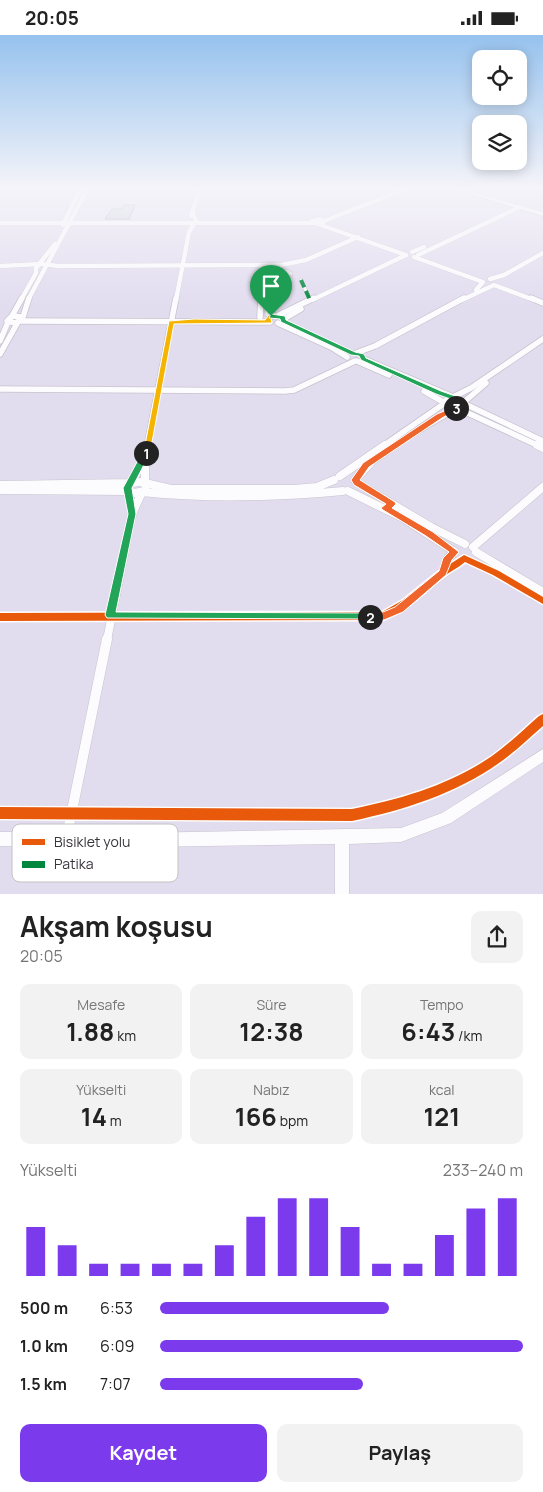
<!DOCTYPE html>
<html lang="tr">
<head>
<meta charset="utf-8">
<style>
  :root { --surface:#fff; --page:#f2f2f2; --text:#222; --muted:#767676; --accent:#7c3aed }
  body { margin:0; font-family:Manrope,sans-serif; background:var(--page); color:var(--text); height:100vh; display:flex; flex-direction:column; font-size:19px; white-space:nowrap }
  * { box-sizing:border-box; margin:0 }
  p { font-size:16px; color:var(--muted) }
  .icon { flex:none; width:28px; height:28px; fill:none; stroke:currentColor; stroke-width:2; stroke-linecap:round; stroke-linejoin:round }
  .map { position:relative; height:859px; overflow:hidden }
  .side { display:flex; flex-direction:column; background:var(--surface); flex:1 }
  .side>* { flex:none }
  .tools { position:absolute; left:472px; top:15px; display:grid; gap:10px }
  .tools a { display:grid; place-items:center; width:55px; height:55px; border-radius:10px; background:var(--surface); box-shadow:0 2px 12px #0003; font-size:25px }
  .pin { position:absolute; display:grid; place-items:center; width:42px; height:42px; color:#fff; margin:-51px -21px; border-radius:50% 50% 50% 0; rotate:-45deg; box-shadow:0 0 5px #0007 }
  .pin .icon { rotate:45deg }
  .km { position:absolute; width:25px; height:25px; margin:-12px; border-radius:50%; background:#222; color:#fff; font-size:14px; line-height:25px; text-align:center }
  .round { display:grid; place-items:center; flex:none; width:52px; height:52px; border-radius:10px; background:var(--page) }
  .head { display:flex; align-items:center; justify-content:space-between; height:85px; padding:0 20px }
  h1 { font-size:28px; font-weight:700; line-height:38px }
  .stats { display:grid; grid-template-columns:repeat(3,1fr); gap:8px; height:85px; padding:5px 20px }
  .stats div { display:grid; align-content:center; border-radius:10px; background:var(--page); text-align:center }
  .stats b { font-size:25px; font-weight:700 }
  .stats small { font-size:14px; font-weight:400 }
  .stats p { font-size:14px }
  .chart { height:140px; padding:10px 20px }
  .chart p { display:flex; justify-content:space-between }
  .chart svg { width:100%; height:90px; margin-top:5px; stroke:var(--accent); stroke-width:6 }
  .action { display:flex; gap:10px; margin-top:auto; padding:10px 20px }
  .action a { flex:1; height:58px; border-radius:10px; background:var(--accent); color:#fff; font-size:20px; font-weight:700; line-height:58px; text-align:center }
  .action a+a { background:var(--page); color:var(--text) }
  ul { padding:0 20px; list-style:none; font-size:16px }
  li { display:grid; grid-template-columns:80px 60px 1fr; align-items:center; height:38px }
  li i { height:12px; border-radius:6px; background:var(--accent) }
  .status { display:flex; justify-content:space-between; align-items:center; height:35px; padding:0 25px; background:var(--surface); direction:ltr }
  .status svg { height:14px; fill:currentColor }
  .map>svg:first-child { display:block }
</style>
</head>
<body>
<div class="status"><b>20:05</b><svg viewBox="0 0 49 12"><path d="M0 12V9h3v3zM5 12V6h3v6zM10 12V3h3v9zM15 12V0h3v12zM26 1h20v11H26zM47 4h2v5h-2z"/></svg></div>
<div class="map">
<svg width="543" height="860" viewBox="0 0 543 860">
  <rect width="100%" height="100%" fill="#e9e6f1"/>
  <path fill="#e2dcef" d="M0,153H543V859L0,860Z"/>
  <path fill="#cecfdf" stroke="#a9a8b0" d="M124,170H135L129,184H105L112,174H122Z"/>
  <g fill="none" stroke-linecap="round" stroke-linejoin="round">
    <defs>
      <g id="pedestrian">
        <path d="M287,236L291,239H280V237Z"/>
        <path d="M301,245L310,265"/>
      </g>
      <g id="minor-far3">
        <path d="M191,181L200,153"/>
        <path d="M321,184L324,187L318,189L312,186Z"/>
        <path d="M324,186L408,153"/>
        <path d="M0,188H316"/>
        <path d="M318,189L406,220"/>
        <path d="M63,190L81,153"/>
        <path d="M412,217L424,212"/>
        <path d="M418,220L520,172"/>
        <path d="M414,222L483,247L476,255"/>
        <path d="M0,231L41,229L59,231L281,230L306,225L358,202"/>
        <path d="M268,231V265"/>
        <path d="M490,244L504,240L543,218"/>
        <path d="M21,265L36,238V233L55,209"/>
        <path d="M28,265L88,153"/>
        <path d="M176,265L189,197L196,186L193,178"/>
        <path d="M261,265L262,231"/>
        <path d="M312,265L406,220"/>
        <path d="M462,265L494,250L534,265"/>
      </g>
      <g id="minor-far2">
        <path d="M268,263V279L274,281"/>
        <path d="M531,263L543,268"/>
        <path d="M12,281L22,263"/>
        <path d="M277,281L314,263"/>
        <path d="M22,282L12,281L7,286L15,288L22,285L29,263"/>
        <path d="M260,282L261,263"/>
        <path d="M172,283L176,263"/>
        <path d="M284,284L301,274"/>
        <path d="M20,286L270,287"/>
        <path d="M278,288L331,312L347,322"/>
        <path d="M0,306L8,287"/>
        <path d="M356,318L375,311L464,263"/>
        <path d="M0,319L18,287"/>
        <path d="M364,324L453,362"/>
        <path d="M357,326L389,340"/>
        <path d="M486,348L463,368L543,406"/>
        <path d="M0,354L285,356L294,355L355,326"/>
        <path d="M453,362L459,364L463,370L457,373L448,371L445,366Z"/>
        <path d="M453,362L471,353L543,304"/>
        <path d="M147,411L171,288"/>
        <path d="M383,411L445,368L424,356"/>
        <path d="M392,411L457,373L539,411"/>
      </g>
      <g id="minor-far1">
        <path d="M147,410L145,422V448L171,454H294L317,452L334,445"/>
        <path d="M537,410L543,413"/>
        <path d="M340,441L385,410"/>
        <path d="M355,445L373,425L394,410"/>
        <path d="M141,447L146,449L145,456L134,458L128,455L131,448Z"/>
        <path d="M357,448L431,492L465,509"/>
        <path d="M0,450L131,448L144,425"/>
        <path d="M0,455L129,456L132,479"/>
        <path d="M348,456L403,483L455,517L448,523L443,537"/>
        <path d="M473,512L543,452"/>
        <path d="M476,517L543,557"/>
        <path d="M0,582L383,581L406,568L464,523L496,538L543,566"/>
        <path d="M107,605L132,479L142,457C208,464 277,462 343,456"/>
      </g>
      <path id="minor" d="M66,805L107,604"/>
      <g id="tertiary">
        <path d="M450,153H457L543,177V181Z"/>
        <path d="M543,679V692C529,704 515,718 499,729C455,759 404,775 352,787L0,785V771L352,773C401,763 450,749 491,720C508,708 523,694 539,680Z"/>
        <path d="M543,714V727L451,788L401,807L349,809V860H335V809L138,812L0,811V797L138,798L401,793L442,778Z"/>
      </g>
    </defs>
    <use href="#pedestrian" stroke="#c7c4cd" stroke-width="4"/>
    <use href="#minor-far3" stroke="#c7c4cd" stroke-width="5"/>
    <use href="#minor-far2" stroke="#c7c4cd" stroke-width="7"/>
    <use href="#minor-far1" stroke="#c7c4cd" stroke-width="9"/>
    <use href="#minor" stroke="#c7c4cd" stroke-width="11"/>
    <use href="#tertiary" stroke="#c7c4cd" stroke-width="1"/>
    <use href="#pedestrian" stroke="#fcfbfd" stroke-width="3"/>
    <use href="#minor-far3" stroke="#fcfbfd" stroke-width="4.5"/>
    <use href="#minor-far2" stroke="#fcfbfd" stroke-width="5.5"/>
    <use href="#minor-far1" stroke="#fcfbfd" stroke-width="8"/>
    <use href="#minor" stroke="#fcfbfd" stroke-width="10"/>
    <use href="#tertiary" fill="#fcfbfd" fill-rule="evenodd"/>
    <path stroke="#00873e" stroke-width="4" stroke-dasharray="8 4" stroke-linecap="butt" d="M301,245L310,265"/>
    <defs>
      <g id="cycleway">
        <path d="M464,520L499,536L543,562V569L493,540L465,527C458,533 449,537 442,543C423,558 406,577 383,585L0,586V578L382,577L403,565L438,537Z"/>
        <path d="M543,679V691C529,703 515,717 499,728C455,759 404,775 352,786L0,784V772L352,774C401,764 450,750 492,721C509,709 524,694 539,681Z"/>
      </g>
    </defs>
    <use href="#cycleway" stroke="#fff" stroke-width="3"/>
    <use href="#cycleway" fill="#e8590c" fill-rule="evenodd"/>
  </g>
  <linearGradient id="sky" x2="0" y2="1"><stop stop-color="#96c2ee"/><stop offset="0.56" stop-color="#f5f4f9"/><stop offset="1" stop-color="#f5f4f9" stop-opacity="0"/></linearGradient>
  <rect width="543" height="273" fill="url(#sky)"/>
  <path fill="#f5b400" stroke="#fff" d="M269,280L274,281L271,284L272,288L174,289L150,418L143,420L169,286L194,284L265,285Z"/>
  <path fill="#22a559" stroke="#fff" d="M143,416L150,418L132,453L136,479L116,577L370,578L373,579V584L107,583L105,580L128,479L123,453Z"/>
  <path fill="#f0652b" stroke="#fff" d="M454,372L460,373L442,383L369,432L360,445L395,467L396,469L392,473L433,497L459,517L452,525L446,540L403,577L384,585L366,584V579L383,577L395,572L439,536L443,523L449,517L426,501L383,475L381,473L386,469L354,450L351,445L363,428L437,379Z"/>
  <path fill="#22a559" stroke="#fff" d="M271,279L285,281L286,285L355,317L364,319L366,323L441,356L461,363L467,370L459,375H454V372L459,369L456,366L436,359L361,325L359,321L351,320L281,287L280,284L269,283Z"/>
  <rect x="12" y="789" width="166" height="58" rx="8" fill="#fff" stroke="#c3c2c4" stroke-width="1"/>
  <rect x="22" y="804" width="23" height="6" fill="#e8590c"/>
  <rect x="22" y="826" width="23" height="7" fill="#00873e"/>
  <g font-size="14" fill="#37343b">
    <text x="54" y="812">Bisiklet yolu</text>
    <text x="54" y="834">Patika</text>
  </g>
</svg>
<div class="tools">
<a><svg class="icon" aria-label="locate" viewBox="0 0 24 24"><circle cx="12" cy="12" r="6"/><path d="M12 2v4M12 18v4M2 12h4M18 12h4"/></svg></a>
<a><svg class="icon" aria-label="layers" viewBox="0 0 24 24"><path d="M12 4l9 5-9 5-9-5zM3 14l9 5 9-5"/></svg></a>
</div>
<div class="pin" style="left:271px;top:281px;background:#1e9e55"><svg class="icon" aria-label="arrive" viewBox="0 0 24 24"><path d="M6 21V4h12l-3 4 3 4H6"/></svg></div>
<b class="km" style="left:146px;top:418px">1</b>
<b class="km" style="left:370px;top:582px">2</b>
<b class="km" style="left:456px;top:373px">3</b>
</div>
<section class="side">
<div class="head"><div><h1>Akşam koşusu</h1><p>20:05</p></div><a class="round"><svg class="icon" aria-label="share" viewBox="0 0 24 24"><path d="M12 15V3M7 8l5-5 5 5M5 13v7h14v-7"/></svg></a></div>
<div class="stats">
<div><p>Mesafe</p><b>1.88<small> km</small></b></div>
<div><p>Süre</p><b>12:38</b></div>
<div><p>Tempo</p><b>6:43<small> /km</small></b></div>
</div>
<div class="stats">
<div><p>Yükselti</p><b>14<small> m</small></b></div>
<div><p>Nabız</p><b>166<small> bpm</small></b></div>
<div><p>kcal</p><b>121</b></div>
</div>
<div class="chart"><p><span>Yükselti</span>233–240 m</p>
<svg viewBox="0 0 160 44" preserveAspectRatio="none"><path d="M5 44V20M15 44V29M25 44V38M35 44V38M45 44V38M55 44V38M65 44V29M75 44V15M85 44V6M95 44V6M105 44V20M115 44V38M125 44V38M135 44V24M145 44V11M155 44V6"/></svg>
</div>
<ul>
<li><b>500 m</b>6:53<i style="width:63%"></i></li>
<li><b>1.0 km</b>6:09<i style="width:100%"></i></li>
<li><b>1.5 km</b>7:07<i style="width:56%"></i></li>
</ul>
<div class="action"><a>Kaydet</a><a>Paylaş</a></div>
</section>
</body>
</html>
